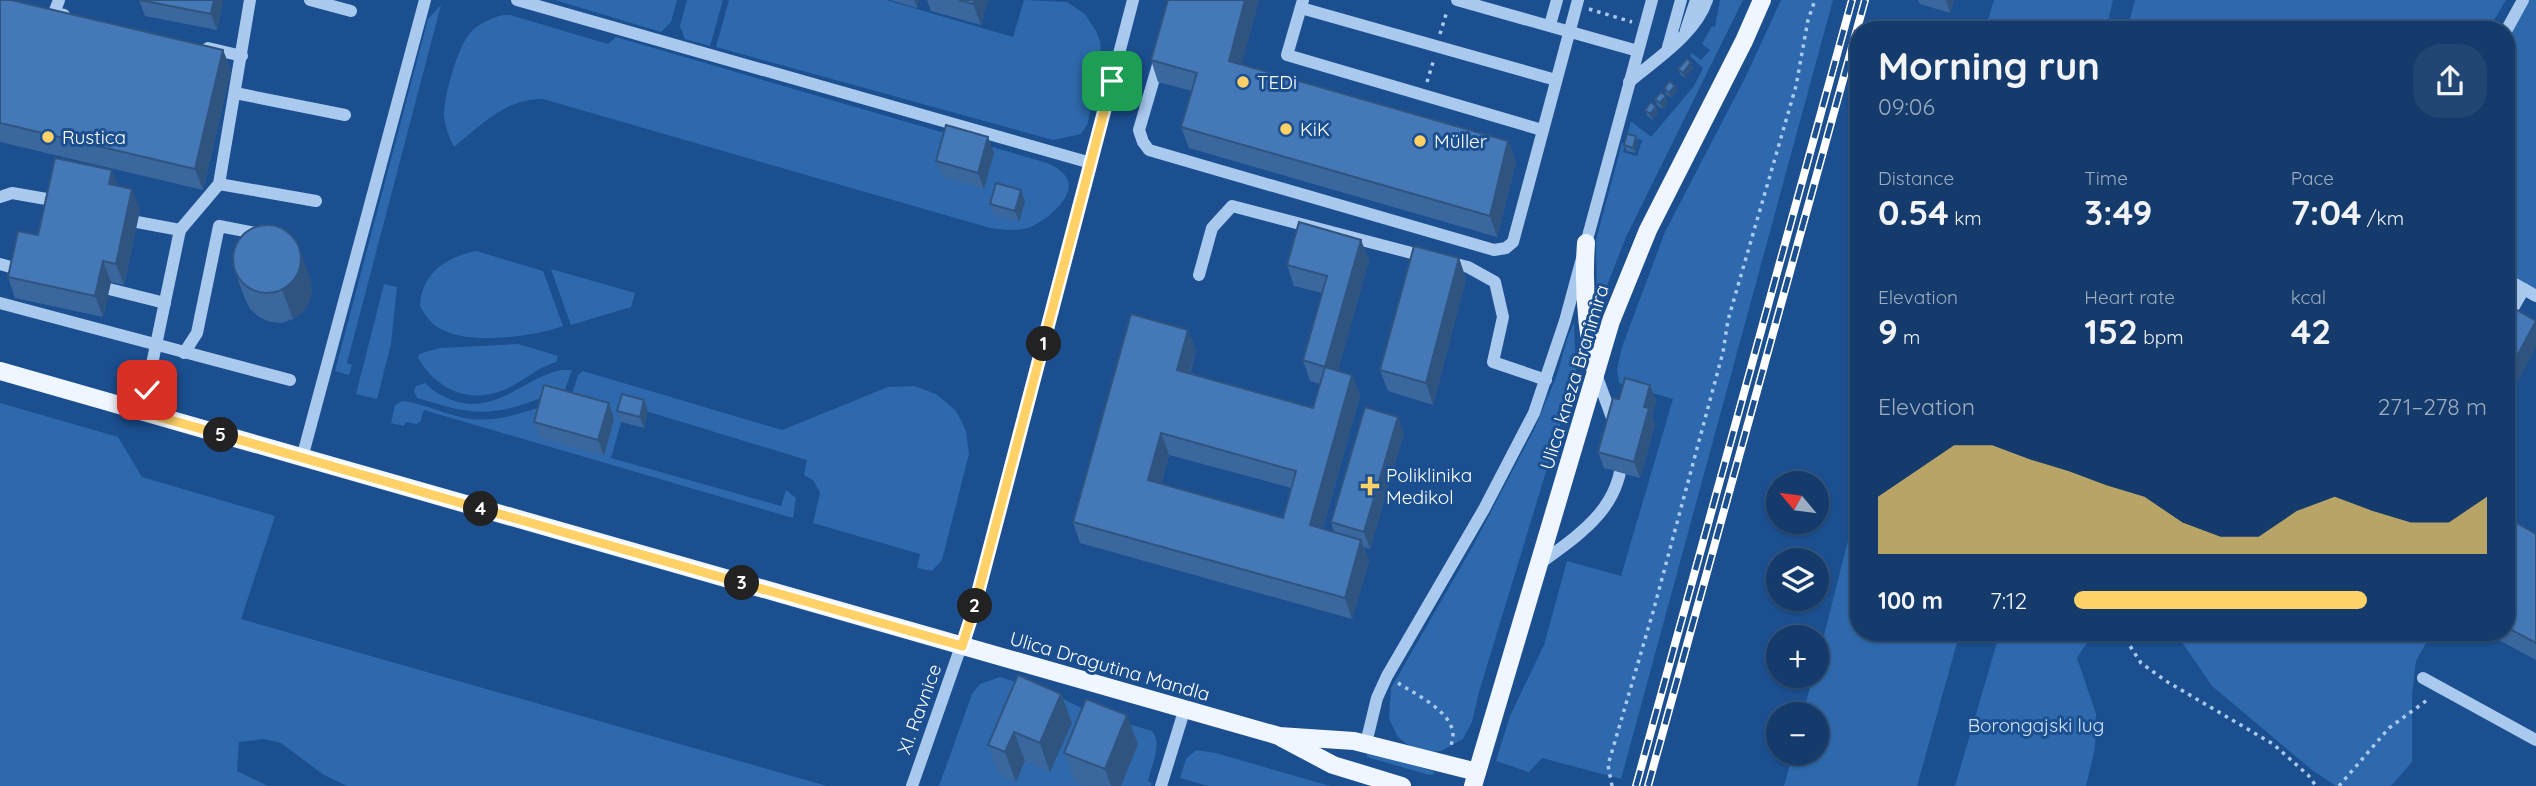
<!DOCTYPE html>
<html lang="en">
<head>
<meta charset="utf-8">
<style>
  :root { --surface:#143b6b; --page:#214673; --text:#f1f3f6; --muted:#9dadc1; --line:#33557e; --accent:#ffd166 }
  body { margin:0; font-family:Quicksand,sans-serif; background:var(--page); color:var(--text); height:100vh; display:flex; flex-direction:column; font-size:26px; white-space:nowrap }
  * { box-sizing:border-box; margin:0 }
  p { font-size:23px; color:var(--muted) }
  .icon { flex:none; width:38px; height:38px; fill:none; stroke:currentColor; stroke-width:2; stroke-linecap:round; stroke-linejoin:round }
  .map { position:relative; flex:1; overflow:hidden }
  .side { position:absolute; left:1850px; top:21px; width:665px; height:620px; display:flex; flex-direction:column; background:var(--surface); border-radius:28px; box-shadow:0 2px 5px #0004,0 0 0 2px var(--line) }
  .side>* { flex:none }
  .needle { width:46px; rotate:299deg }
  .controls { position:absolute; left:1766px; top:471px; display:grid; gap:14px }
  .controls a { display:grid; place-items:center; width:63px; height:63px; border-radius:50%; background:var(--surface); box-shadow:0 2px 5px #0004,0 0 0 2px var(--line); font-size:35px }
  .pin { position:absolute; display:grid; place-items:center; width:60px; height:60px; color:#fff; margin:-30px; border-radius:14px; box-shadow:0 4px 10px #0006 }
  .km { position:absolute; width:35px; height:35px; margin:-18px; border-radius:50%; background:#222; color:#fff; font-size:19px; line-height:35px; text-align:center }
  .round { display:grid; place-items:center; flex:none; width:74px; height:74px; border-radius:28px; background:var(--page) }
  .summary { display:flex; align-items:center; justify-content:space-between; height:119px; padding:0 28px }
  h1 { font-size:38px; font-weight:700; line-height:52px }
  .metrics { display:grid; grid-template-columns:repeat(3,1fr); gap:10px; height:119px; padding:7px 28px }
  .metrics div { display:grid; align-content:center }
  .metrics b { font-size:35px; font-weight:700 }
  .metrics small { font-size:19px; font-weight:400 }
  .metrics p { font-size:19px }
  .chart { height:196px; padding:14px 28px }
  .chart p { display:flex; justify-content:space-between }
  .chart svg { width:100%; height:126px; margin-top:7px; fill:var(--accent); opacity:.7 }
  ul { padding:0 28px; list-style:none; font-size:23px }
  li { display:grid; grid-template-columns:112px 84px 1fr; align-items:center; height:52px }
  li i { height:18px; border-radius:9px; background:var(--accent) }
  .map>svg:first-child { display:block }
</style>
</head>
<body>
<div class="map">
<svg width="2536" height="786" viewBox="0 0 2536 786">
  <rect width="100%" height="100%" fill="#1b4f8f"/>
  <g fill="#2e69ad">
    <path d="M555,0H677L671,22L661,32Z"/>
    <path d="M687,0H723L710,46L685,39L680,26Z"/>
    <path d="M729,0H886L1013,37L1024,0L1067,2L1085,14L1096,31L1100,41L1102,62L1087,125L1081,134L1053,140L716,47Z"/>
    <path d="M1720,0H1743L1626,237L1601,301L1597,303L1596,240L1622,143L1625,144L1623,152L1637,156L1642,140L1627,136L1631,121L1651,137L1694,86L1703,68L1690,56L1692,53L1701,60L1710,50L1702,44L1712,26L1715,27Z"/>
    <path d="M1781,0H1833L1621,779L1542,758L1529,772L1496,761L1510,716L1544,645L1567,561L1621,576L1673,399L1619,383L1617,370L1622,347L1665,232L1746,76Z"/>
    <path d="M1994,0H2113L2106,30H1985Z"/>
    <path d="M2135,0H2506L2488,30H2127Z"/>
    <path d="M2529,0H2536V291L2506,274V41Z"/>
    <path d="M441,5L347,363L352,365L349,375L335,371L428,19Z"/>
    <path d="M503,15H510L608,44L616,37L1047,163C1055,167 1065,172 1068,181C1074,199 1043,223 1028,228C1015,231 1003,230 990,228L543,99C507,98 481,125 454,147C449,137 445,126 444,115C444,96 457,48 470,33C478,24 491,18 503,15Z"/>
    <path d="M476,251L543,271L563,326C533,337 465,346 437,327C430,322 424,314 420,306C421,273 447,257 476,251Z"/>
    <path d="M551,269L635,293L631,307L571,325Z"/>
    <path d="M384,284L397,287L391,344L377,399L356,394Z"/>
    <path d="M1574,322L1576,373L1479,692L1472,722L1463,739L1441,751L1427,752L1412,748L1397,736L1389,718L1391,688L1474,544L1535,428L1557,375L1567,339Z"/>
    <path d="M518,344L558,356L556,362C539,367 527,378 512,386C475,406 439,393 418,358L419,354L440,348Z"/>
    <path d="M561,370H572L563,394C544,395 538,400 521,405C478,418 458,410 417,398L414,391L416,386L425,383C435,393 445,398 458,402C499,412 524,378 561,370Z"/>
    <path d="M583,371L782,430L888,387L914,386L936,394L955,410L961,420L966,431L969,454L942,560L932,571L917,568L920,554L813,523L820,493L813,480L804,475L807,460L626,405L611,458L781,506L786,490L796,498L793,518L424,410L420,422L416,424L406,422L404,426L391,423L395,405L403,401C426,404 448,416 471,419C505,423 539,406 571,397L578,375Z"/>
    <path d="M0,403L118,437L142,477L275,516L241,619L827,786H347L324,775L281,743L263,739L239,742L237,771L268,786H0Z"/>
    <path d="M1858,501V632H1960L1917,786H1784L1793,753L1816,752V714H1803L1813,676H1816L1817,663Z"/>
    <path d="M2000,632H2094L2077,658L2096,714L2095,748L2086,786H1955Z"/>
    <path d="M2175,632H2432L2416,661L2412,695V762L2391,786H2336L2312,770L2212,686Z"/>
    <path d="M1000,677L1051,693L1094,714L1152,731C1163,744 1151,766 1148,781L1152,784L1151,786H939L972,694L980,684Z"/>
    <path d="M1196,750L1216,753L1330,786H1208L1180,778L1186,759Z"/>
    <path d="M1367,752L1433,771L1435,774L1429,775L1367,757Z"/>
  </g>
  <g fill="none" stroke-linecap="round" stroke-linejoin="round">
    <g stroke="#a9c9ee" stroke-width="3.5" stroke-dasharray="3.5 5" stroke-linecap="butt">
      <path d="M1589,9L1632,22"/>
      <path d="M1440,34L1447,11"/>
      <path d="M1427,82L1434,59"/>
      <path d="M2121,632L2141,663L2166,681L2273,744L2308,775L2316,786"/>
      <path d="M1398,683C1415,694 1443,707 1451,726C1455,734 1452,741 1450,749"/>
      <path d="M1612,786L1608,765L1653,612L1723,352L1728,320L1796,86L1808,20L1815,0"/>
      <path d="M2339,786L2389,728L2430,698"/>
    </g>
    <g stroke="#a9c9ee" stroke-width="12">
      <path d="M59,0L54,13L64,15"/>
      <path d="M310,0L351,11"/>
      <path d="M517,0L1091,163"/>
      <path d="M1303,0L1287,55L1542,130"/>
      <path d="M1457,0L1638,51"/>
      <path d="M1301,8L1556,80"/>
      <path d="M1550,25L1557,0"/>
      <path d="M1686,30L1696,0"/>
      <path d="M2506,31L2523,0"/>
      <path d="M1668,47L1681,0"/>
      <path d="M208,48L242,56"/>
      <path d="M1160,58L1139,130L1143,142L1149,150L1494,250L1506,248L1513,242L1578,0"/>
      <path d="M1629,82C1656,59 1695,35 1707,0"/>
      <path d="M235,93L345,115"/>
      <path d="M219,184L316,201"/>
      <path d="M0,197L12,193L58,201"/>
      <path d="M137,222L180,230L142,412"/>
      <path d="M180,230L219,184L250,0"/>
      <path d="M1448,262L1468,267L1495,282L1503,317L1493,362L1546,380"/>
      <path d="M0,264L21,270"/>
      <path d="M1199,275L1212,228L1232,206L1427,257"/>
      <path d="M2506,279L2536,296"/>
      <path d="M109,289L165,303"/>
      <path d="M0,303L290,380"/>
      <path d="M2506,320L2524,289"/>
      <path d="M184,353L197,333L219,226L260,234"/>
      <path d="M1596,374L1615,426"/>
      <path d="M302,458L425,0"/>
      <path d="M1539,564C1577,536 1620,510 1622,456"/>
      <path d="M2423,678L2536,740"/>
      <path d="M1366,743L1377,698L1387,676L1484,509L1534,413L1565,321L1652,0"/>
      <path d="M912,786L973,612L1133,0"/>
      <path d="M1161,786L1185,708"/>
    </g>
    <g stroke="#f0f6ff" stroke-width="18">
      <path d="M1586,243C1583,286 1586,326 1595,368"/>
      <path d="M0,371L1279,736L1354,741L1477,772"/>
      <path d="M1282,738L1333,765L1402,786"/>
      <path d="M1473,786L1611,321L1648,230L1744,41L1762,0"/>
    </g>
    <defs>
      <g id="rail">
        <path d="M1636,786L1852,0"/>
        <path d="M1648,786L1865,0"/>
      </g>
    </defs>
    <use href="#rail" stroke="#fff" stroke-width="8"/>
    <use href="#rail" stroke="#1b4f8f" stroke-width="5" stroke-dasharray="16" stroke-linecap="butt"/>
  </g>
  <g fill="#3a679d" fill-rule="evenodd">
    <path d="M0,0L223,50L231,71L203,190L0,142Z"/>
    <path d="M139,0H223L217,30L145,16Z"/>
    <path d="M890,0H919L917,8Z"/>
    <path d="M927,0H988L981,25L931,11Z"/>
    <path d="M1168,0H1259L1241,65L1508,141L1516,162L1497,237L1189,148L1181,127L1192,91L1158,82L1151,60Z"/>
    <path d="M1918,0H1954L1950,13L1920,4Z"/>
    <path d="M1691,62L1693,68L1685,78L1680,74L1678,69Z"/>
    <path d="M1675,86L1677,91L1671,98L1666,94L1664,88Z"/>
    <path d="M1655,99L1668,102L1662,109L1657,105Z"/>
    <path d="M1645,110L1658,112L1652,120L1647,115Z"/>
    <path d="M1636,136L1638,142L1635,153L1626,151L1624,145Z"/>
    <path d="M988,137L994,153L984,189L942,177L936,161Z"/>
    <path d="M118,186L140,210L124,285L111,282L103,317L15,298L8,277L38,235Z"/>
    <path d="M1021,190L1025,201L1019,222L994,215L990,204Z"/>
    <path d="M1361,240L1369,261L1338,370L1352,375L1360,396L1323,529L1334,532L1331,522L1404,433L1370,549L1364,547L1369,561L1352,619L1080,543L1073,522L1188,330L1196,351L1190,374L1313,408L1320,384L1310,381L1303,360L1322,293L1294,286L1287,265ZM1169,455L1291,488L1283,518L1161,484Z"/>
    <path d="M1459,258L1466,279L1433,405L1388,391L1380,370Z"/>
    <path d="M234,269L310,278L312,290L309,302L303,312L293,319L282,323L270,322L259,317L250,309L245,299Z"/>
    <path d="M1650,385L1656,401L1652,416L1655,425L1640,478L1604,468L1598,452L1619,399Z"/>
    <path d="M644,400L648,411L644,428L621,422L617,411Z"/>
    <path d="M609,403L614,419L604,456L539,438L534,422Z"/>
    <path d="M2506,517L2536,534V660L2484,632H2506Z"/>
    <path d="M1061,694L1072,723L1050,772L1025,761L1016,782L998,774L988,745Z"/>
    <path d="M1138,744L1121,786H1083L1075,783L1064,753Z"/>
  </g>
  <g fill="#305480">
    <path d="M214,0H223L217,30L211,14Z"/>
    <path d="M914,0H919L917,8Z"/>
    <path d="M974,0H988L981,25L973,4Z"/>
    <path d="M1245,0H1259L1237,82L1229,61Z"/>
    <path d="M1946,0H1954L1950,13Z"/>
    <path d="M223,50L231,71L203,190L195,169Z"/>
    <path d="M1691,62L1693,68L1685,78L1683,73Z"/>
    <path d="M1675,86L1677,91L1671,98L1669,93Z"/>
    <path d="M1666,96L1668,102L1662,109L1660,103Z"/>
    <path d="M1656,107L1658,112L1652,120L1650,114Z"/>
    <path d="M1636,136L1638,142L1635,153L1633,148Z"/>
    <path d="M988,137L994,153L984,189L978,173Z"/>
    <path d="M1508,141L1516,162L1497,237L1490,216Z"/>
    <path d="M112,170L120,192L109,184Z"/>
    <path d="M132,189L140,210L124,285L116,264Z"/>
    <path d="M1021,190L1025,201L1019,222L1015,211Z"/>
    <path d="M1361,240L1369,261L1333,388L1325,367Z"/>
    <path d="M300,249L310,278L312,290L309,302L303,312L293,319L282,290Z"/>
    <path d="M1459,258L1466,279L1433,405L1426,383Z"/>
    <path d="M103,261L111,282L103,317L95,296Z"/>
    <path d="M2536,321V348L2506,403V376Z"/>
    <path d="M1188,330L1196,351L1184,391L1177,370Z"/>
    <path d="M1352,375L1360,396L1318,547L1310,525Z"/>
    <path d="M1650,385L1656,401L1652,416L1655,425L1640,478L1634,462L1644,407Z"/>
    <path d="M644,400L648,411L644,428L640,417Z"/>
    <path d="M609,403L614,419L604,456L598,440Z"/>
    <path d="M1398,417L1404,433L1370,549L1364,532Z"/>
    <path d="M1161,433L1169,455L1156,502L1148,480Z"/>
    <path d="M1361,540L1369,561L1352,619L1345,598Z"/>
    <path d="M1061,694L1072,723L1050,772L1040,743Z"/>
    <path d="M1127,715L1138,744L1121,786H1111L1105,769Z"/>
    <path d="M1014,732L1025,761L1016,782L1005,752Z"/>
  </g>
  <g fill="#4478b7" stroke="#305480" stroke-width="2" fill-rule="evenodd">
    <path d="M0,0H11L223,50L195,169L0,123Z"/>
    <path d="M140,0H214L211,14Z"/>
    <path d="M959,0H974L973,4Z"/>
    <path d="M1168,0H1245L1229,61L1508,141L1490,216L1181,127L1197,73L1151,60Z"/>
    <path d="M1687,59L1691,62L1683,73L1678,69Z"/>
    <path d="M1670,81L1675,86L1669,93L1664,88Z"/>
    <path d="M1661,92L1666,96L1660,103L1655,99Z"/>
    <path d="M1651,102L1656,107L1650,114L1645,110Z"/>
    <path d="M946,125L988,137L978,173L936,161Z"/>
    <path d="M1627,134L1636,136L1633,148L1624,145Z"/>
    <path d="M55,158L112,170L109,184L132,189L116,264L103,261L95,296L8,277L18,231L38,235Z"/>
    <path d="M996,183L1021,190L1015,211L990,204Z"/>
    <path d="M1299,222L1361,240L1325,367L1303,360L1327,276L1287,265Z"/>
    <circle cx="267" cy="259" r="34"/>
    <path d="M1414,246L1459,258L1426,383L1380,370Z"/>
    <path d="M2508,305L2536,321L2506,376V309Z"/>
    <path d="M1131,314L1188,330L1177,370L1313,408L1325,367L1352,375L1310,525L1361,540L1345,598L1073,522ZM1161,433L1296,471L1283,518L1148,480Z"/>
    <path d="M1625,378L1650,385L1644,407L1649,408L1634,462L1598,452L1613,398L1619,399Z"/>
    <path d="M544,385L609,403L598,440L534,422Z"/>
    <path d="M622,394L644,400L640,417L617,411Z"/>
    <path d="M1365,407L1398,417L1364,532L1331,522Z"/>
    <path d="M2506,517L2536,534V643L2506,627Z"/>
    <path d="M1018,675L1061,694L1040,743L1014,732L1005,752L988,745Z"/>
    <path d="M1086,699L1127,715L1105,769L1064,753Z"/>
  </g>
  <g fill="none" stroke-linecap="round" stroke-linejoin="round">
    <defs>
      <path id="route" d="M147,390L142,412L962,646L973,612L1112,81"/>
    </defs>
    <use href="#route" stroke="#fff" stroke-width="14"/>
    <use href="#route" stroke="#ffd166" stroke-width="9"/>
  </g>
  <g fill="#ffd166" stroke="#1b4f8f" stroke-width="2.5">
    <circle cx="1243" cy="82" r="7"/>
    <circle cx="1286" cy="129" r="7"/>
    <circle cx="48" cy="137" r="7"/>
    <circle cx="1420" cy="141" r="7"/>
    <path d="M1366.5 475.5h7v7h7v7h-7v7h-7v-7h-7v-7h7z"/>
  </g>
  <g text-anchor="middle" stroke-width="6" stroke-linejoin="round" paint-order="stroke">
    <g font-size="19" fill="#fff" stroke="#1b4f8f" text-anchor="start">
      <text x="1257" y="89">TEDi</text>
      <text x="1300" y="136">KiK</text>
      <text x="62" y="144">Rustica</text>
      <text x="1434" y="148">Müller</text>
      <text x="1386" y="482">Poliklinika<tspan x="1386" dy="22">Medikol</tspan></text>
    </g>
    <g font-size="19" fill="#fff" stroke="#1b4f8f">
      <text transform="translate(1574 377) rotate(-73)" y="7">Ulica kneza Branimira</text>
      <text transform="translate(1110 666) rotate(16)" y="7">Ulica Dragutina Mandla</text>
      <text transform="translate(919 709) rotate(-70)" y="7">XI. Ravnice</text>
    </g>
    <g font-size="19" fill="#cfe3fa" stroke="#1b4f8f">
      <text x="2036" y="732">Borongajski lug</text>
    </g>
  </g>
</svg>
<div class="controls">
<a><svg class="needle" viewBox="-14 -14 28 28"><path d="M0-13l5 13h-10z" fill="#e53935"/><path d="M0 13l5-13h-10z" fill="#9dadc1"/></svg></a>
<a><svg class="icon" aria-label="layers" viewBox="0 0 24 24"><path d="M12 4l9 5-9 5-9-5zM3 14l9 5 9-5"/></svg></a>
<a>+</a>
<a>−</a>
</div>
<div class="pin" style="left:1112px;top:81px;background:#1e9e55"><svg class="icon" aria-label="arrive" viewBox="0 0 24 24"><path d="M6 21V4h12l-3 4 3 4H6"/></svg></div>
<div class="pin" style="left:147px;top:390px;background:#d93025"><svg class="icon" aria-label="check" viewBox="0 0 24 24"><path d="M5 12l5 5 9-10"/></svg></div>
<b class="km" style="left:1044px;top:344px">1</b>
<b class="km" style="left:975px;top:606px">2</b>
<b class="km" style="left:742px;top:583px">3</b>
<b class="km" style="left:481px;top:509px">4</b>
<b class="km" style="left:221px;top:435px">5</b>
<section class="side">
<div class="summary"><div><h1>Morning run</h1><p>09:06</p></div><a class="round"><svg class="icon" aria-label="share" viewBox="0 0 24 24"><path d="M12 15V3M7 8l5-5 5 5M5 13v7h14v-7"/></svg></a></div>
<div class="metrics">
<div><p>Distance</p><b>0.54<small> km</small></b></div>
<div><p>Time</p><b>3:49</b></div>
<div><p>Pace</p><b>7:04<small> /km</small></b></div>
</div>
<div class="metrics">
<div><p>Elevation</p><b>9<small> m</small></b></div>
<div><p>Heart rate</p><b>152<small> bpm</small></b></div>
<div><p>kcal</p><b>42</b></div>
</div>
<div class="chart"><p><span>Elevation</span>271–278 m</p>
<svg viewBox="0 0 160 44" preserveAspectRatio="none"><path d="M0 44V24L10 15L20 6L30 6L40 11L50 15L60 20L70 24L80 33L90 38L100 38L110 29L120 24L130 29L140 33L150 33L160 24V44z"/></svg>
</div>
<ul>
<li><b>100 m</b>7:12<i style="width:71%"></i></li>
</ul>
</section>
</div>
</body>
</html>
